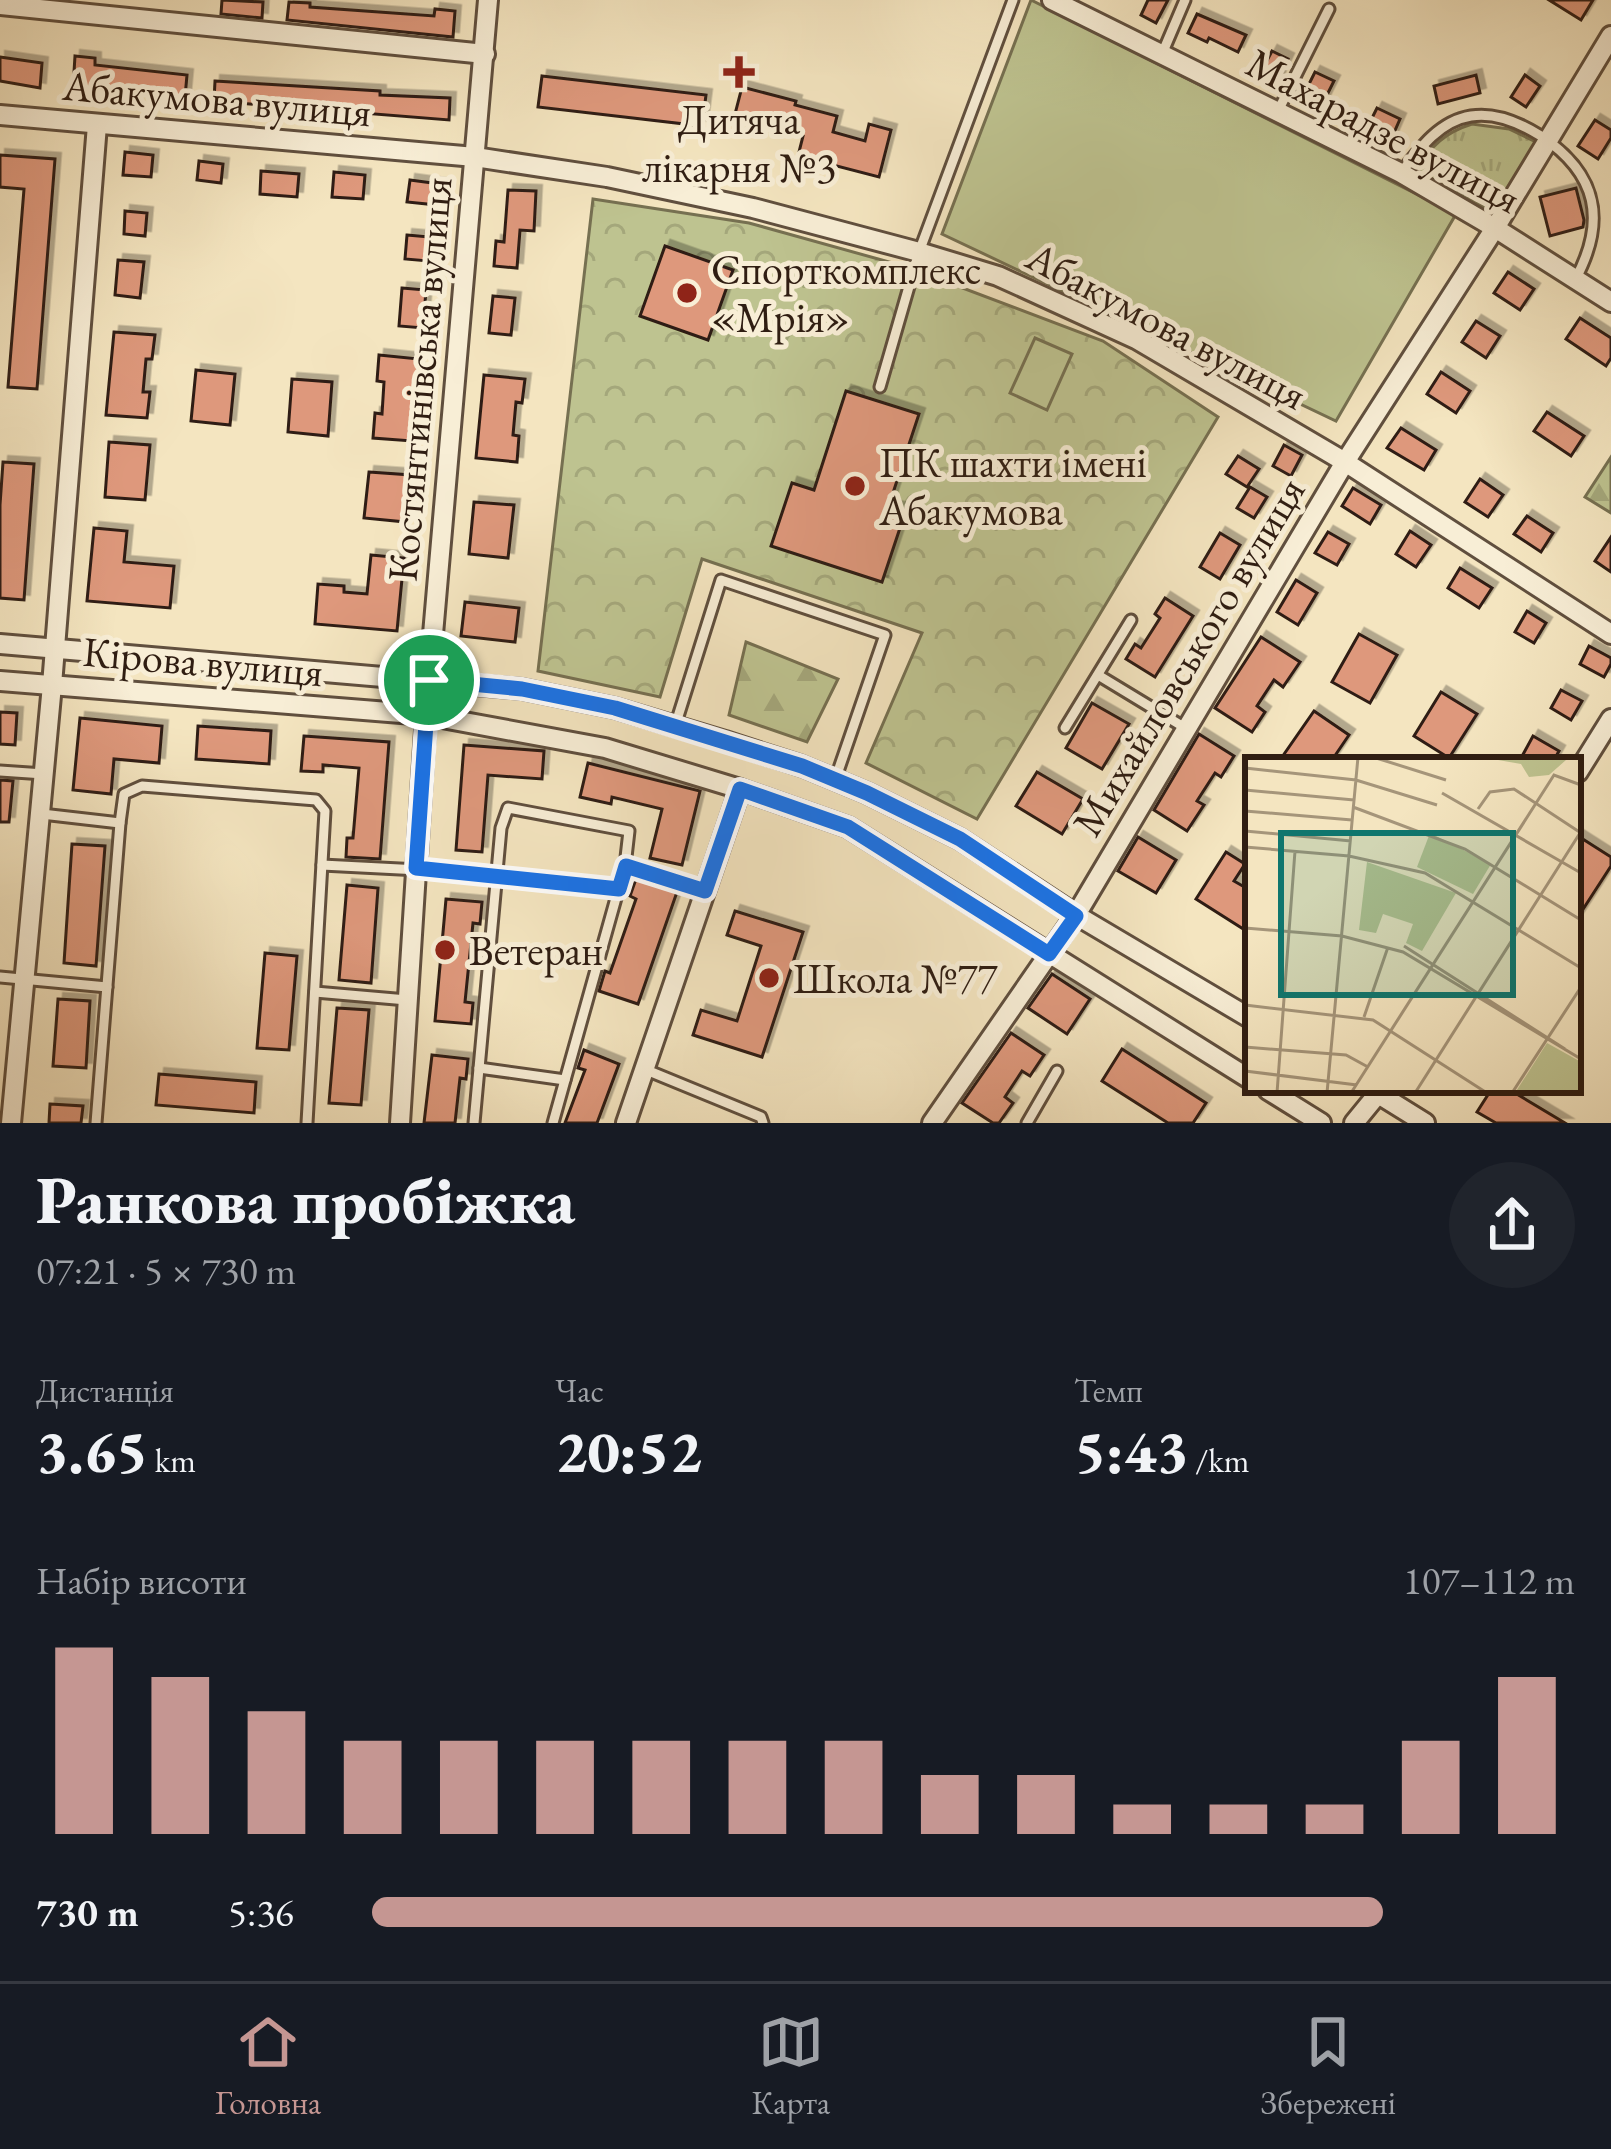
<!DOCTYPE html>
<html lang="uk">
<head>
<meta charset="utf-8">
<style>
  :root { --surface:#171b24; --page:#20242c; --text:#f1f3f6; --muted:#9ea1a6; --line:#363941; --accent:#c59692 }
  body { margin:0; font-family:"EB Garamond",serif; background:var(--page); color:var(--text); height:100vh; display:flex; flex-direction:column; font-size:45px; white-space:nowrap }
  * { box-sizing:border-box; margin:0 }
  p { font-size:39px; color:var(--muted) }
  .icon { flex:none; width:66px; height:66px; fill:none; stroke:currentColor; stroke-width:2; stroke-linecap:round; stroke-linejoin:round }
  .map { position:relative; height:1123px; overflow:hidden }
  .drawer { display:flex; flex-direction:column; background:var(--surface); flex:1 }
  .drawer>* { flex:none }
  .pin { position:absolute; display:grid; place-items:center; width:102px; height:102px; color:#fff; margin:-51px; border:6px solid #fff; border-radius:50%; box-shadow:0 3px 12px #0007 }
  .round { display:grid; place-items:center; flex:none; width:126px; height:126px; border-radius:63px; background:var(--page) }
  .headline { display:flex; align-items:center; justify-content:space-between; height:204px; padding:0 36px }
  h1 { font-size:66px; font-weight:800; line-height:90px }
  .stats { display:grid; grid-template-columns:repeat(3,1fr); gap:18px; height:204px; padding:12px 36px }
  .stats div { display:grid; align-content:center }
  .stats b { font-size:60px; font-weight:800 }
  .stats small { font-size:33px; font-weight:400 }
  .stats p { font-size:33px }
  .chart { height:336px; padding:24px 36px }
  .chart p { display:flex; justify-content:space-between }
  .chart svg { width:100%; height:216px; margin-top:12px; stroke:var(--accent); stroke-width:6 }
  ul { padding:0 36px; list-style:none; font-size:39px }
  li { display:grid; grid-template-columns:192px 144px 1fr; align-items:center; height:90px }
  li i { height:30px; border-radius:15px; background:var(--accent) }
  .menu { display:flex; justify-content:space-around; align-items:center; height:168px; border-top:3px solid var(--line); background:var(--surface); font-size:33px; color:var(--muted) }
  .menu a { display:grid; justify-items:center; gap:6px }
  .menu .current { color:var(--accent) }
  .map>svg:first-child { display:block }
</style>
</head>
<body>
<div class="map">
<svg width="1611" height="1123" viewBox="0 0 1611 1123">
  <defs>
    <pattern id="grass-tufts" width="24" height="20" patternUnits="userSpaceOnUse" patternTransform="scale(3)"><rect width="24" height="20" fill="#bec390"/><path d="M3 7l-1-3M5 7V3M7 7l1-3M15 17l-1-3M17 17v-4M19 17l1-3" fill="none" stroke="#a4a77b"/></pattern>
    <pattern id="forest-firs" width="22" height="20" patternUnits="userSpaceOnUse" patternTransform="scale(3)"><rect width="22" height="20" fill="#bec390"/><path d="M5 1l3.5 6h-7zM16 11l3.5 6h-7z" fill="#a4a77b"/></pattern>
    <pattern id="park-crowns" width="20" height="18" patternUnits="userSpaceOnUse" patternTransform="scale(3)"><rect width="20" height="18" fill="#bec390"/><path d="M2 6a3 3 0 1 1 6 0M12 15a3 3 0 1 1 6 0" fill="none" stroke="#a4a77b"/></pattern>
    <filter id="shadow"><feDropShadow dx="5.5" dy="-5.5" stdDeviation="0" flood-color="#0004"/></filter>
  </defs>
  <rect width="100%" height="100%" fill="#f4e5c0"/>
  <filter id="stains"><feTurbulence type="fractalNoise" baseFrequency=".00167" numOctaves="4"/><feColorMatrix values="0 0 0 0 .2 0 0 0 0 .09 0 0 0 0 .02 0 0 0 .5 -.17"/></filter>
  <radialGradient id="worn" r=".72"><stop offset=".6" stop-color="#630" stop-opacity="0"/><stop offset="1" stop-color="#630" stop-opacity=".3"/></radialGradient>
  <path fill="url(#grass-tufts)" stroke="#767051" stroke-width="3" d="M1472,124L1509,129L1536,142L1493,212L1417,170C1430,146 1446,132 1472,124Z"/>
  <g fill="url(#forest-firs)" stroke="#767051" stroke-width="3">
    <path d="M1611,457V513L1585,497Z"/>
    <path d="M746,642L838,679L807,742L729,715Z"/>
  </g>
  <path fill="url(#park-crowns)" stroke="#767051" stroke-width="3" d="M593,199L749,223L907,267L1103,341L1218,417L977,819L866,763L922,633L702,559L660,697L538,671Z"/>
  <g fill="#bec390" stroke="#767051" stroke-width="3">
    <path d="M1031,0L1456,214L1336,421L942,234Z"/>
    <path d="M1035,338L1072,354L1047,410L1010,393Z"/>
  </g>
  <g fill="#de987b" stroke="#2f1d12" stroke-width="3" filter="url(#shadow)">
    <path d="M222,0L263,2L262,18L221,14Z"/>
    <path d="M1148,0H1168L1156,23L1141,15Z"/>
    <path d="M1549,0H1593L1581,20Z"/>
    <path d="M289,2L310,3V7L434,16L435,9L455,11L453,37L287,20Z"/>
    <path d="M1197,14L1246,35L1238,52L1209,38L1207,42L1188,33Z"/>
    <path d="M1272,51L1288,59L1278,80L1261,72Z"/>
    <path d="M75,56L95,58V65L187,75L185,97L73,88Z"/>
    <path d="M0,57L42,63L40,88L0,81Z"/>
    <path d="M1315,72L1334,81L1323,103L1304,94Z"/>
    <path d="M1476,75L1480,93L1438,104L1434,86Z"/>
    <path d="M1525,75L1540,86L1526,107L1511,97Z"/>
    <path d="M542,76L706,95L702,126L538,107Z"/>
    <path d="M215,81L380,91V95L450,98L449,120L214,101Z"/>
    <path d="M742,87L796,101L795,105L837,116L833,132L865,141L869,124L891,130L879,177L798,156L803,136L734,118Z"/>
    <path d="M1377,108L1400,119L1393,135L1369,124Z"/>
    <path d="M1595,120L1611,130V138L1598,159L1578,146Z"/>
    <path d="M125,152L153,155L151,177L123,175Z"/>
    <path d="M0,155L55,159L37,389L8,387L24,189L0,187Z"/>
    <path d="M199,161L223,164L221,183L197,180Z"/>
    <path d="M261,171L299,174L297,197L260,194Z"/>
    <path d="M334,172L365,175L363,199L332,197Z"/>
    <path d="M410,180L440,184L437,205L407,202Z"/>
    <path d="M1576,188L1584,220L1583,227L1550,236L1540,197Z"/>
    <path d="M508,190L536,191L534,231L520,230L517,268L494,266L496,241L504,242Z"/>
    <path d="M125,211L147,213L145,236L124,234Z"/>
    <path d="M407,235L430,237L428,261L405,259Z"/>
    <path d="M665,246L733,270L708,340L640,316Z"/>
    <path d="M118,260L144,262L140,298L115,295Z"/>
    <path d="M1508,272L1534,289L1520,310L1494,293Z"/>
    <path d="M402,288L426,290L423,328L399,326Z"/>
    <path d="M493,296L515,298L511,335L489,333Z"/>
    <path d="M1580,318L1611,338V358L1606,366L1566,339Z"/>
    <path d="M1476,321L1500,336L1486,358L1462,342Z"/>
    <path d="M114,332L155,335L152,359H146L143,392H150L147,418L106,415Z"/>
    <path d="M379,355L419,359L412,441L373,438L375,413L382,414L384,382L377,381Z"/>
    <path d="M196,370L235,374L230,425L191,421Z"/>
    <path d="M1441,372L1470,391L1456,413L1427,394Z"/>
    <path d="M484,375L525,379L522,403L516,402L513,435L519,436L517,462L476,458Z"/>
    <path d="M292,379L332,382L328,436L288,432Z"/>
    <path d="M846,391L919,414L889,505L906,510L882,582L771,546L792,483L814,490Z"/>
    <path d="M1547,412L1584,436L1571,456L1534,431Z"/>
    <path d="M1401,428L1436,450L1424,470L1387,448Z"/>
    <path d="M109,442L150,445L145,500L105,497Z"/>
    <path d="M1284,445L1302,455L1291,476L1273,466Z"/>
    <path d="M1238,456L1259,469L1247,487L1226,474Z"/>
    <path d="M3,462L34,464L24,600L0,598V505Z"/>
    <path d="M369,472L411,475L406,522L364,518Z"/>
    <path d="M1480,479L1503,495L1488,517L1465,502Z"/>
    <path d="M1250,487L1267,497L1254,518L1237,508Z"/>
    <path d="M1353,488L1381,505L1370,524L1342,506Z"/>
    <path d="M474,502L514,505L508,558L469,554Z"/>
    <path d="M1527,516L1553,533L1541,552L1514,534Z"/>
    <path d="M94,528L127,531L124,562L174,566L170,608L87,601Z"/>
    <path d="M1410,531L1431,545L1416,567L1396,554Z"/>
    <path d="M1328,532L1349,544L1337,565L1315,553Z"/>
    <path d="M1220,533L1240,545L1220,579L1200,567Z"/>
    <path d="M1611,537V572L1595,561Z"/>
    <path d="M371,555L404,558L397,631L315,624L318,584L344,586V592L367,594Z"/>
    <path d="M1460,568L1492,588L1479,608L1448,588Z"/>
    <path d="M1296,580L1317,593L1298,625L1277,612Z"/>
    <path d="M1165,598L1193,616L1155,677L1126,659L1135,644L1141,648L1160,618L1155,614Z"/>
    <path d="M465,602L519,608L515,642L461,636Z"/>
    <path d="M1527,611L1546,623L1534,643L1515,632Z"/>
    <path d="M1359,634L1397,655L1370,703L1332,682Z"/>
    <path d="M1261,637L1300,662L1283,687L1274,680L1257,706L1265,712L1252,732L1215,708Z"/>
    <path d="M1589,646L1611,658V664L1604,677L1580,664Z"/>
    <path d="M1561,690L1582,701L1571,720L1551,708Z"/>
    <path d="M1441,692L1477,714L1449,758L1414,736Z"/>
    <path d="M1092,703L1129,724L1102,769L1066,748Z"/>
    <path d="M1314,711L1349,735L1332,760H1280Z"/>
    <path d="M0,712L17,713L15,745L0,744Z"/>
    <path d="M80,718L162,726L159,763L114,759L111,794L73,790Z"/>
    <path d="M198,726L271,731L269,764L196,759Z"/>
    <path d="M1199,734L1234,756L1221,777L1215,773L1197,801L1204,805L1187,831L1154,810Z"/>
    <path d="M304,736L389,742L380,859L346,857L347,838H353L359,768L323,765V772L301,771Z"/>
    <path d="M1533,736L1559,751L1554,760H1520Z"/>
    <path d="M464,745L544,751L542,779L488,775L482,852L456,850Z"/>
    <path d="M588,763L700,791L682,865L650,858L662,809L612,797L611,804L580,797Z"/>
    <path d="M1037,772L1083,799L1062,834L1016,806Z"/>
    <path d="M0,780L13,781L9,822H0Z"/>
    <path d="M1578,836L1611,857V866L1578,917Z"/>
    <path d="M1138,837L1176,860L1156,893L1118,871Z"/>
    <path d="M72,844L105,846L96,966L64,963Z"/>
    <path d="M1226,852L1245,864L1234,881L1248,889V932L1196,899Z"/>
    <path d="M636,879L677,892L638,1004L599,991L605,971L610,973L636,899L630,896Z"/>
    <path d="M347,885L378,888L371,983L339,980Z"/>
    <path d="M446,899L482,902L480,924L473,923L465,1002L473,1003L471,1024L435,1021Z"/>
    <path d="M735,911L803,932L762,1057L693,1035L701,1010L737,1021L761,946L727,935Z"/>
    <path d="M265,953L297,956L289,1050L257,1048Z"/>
    <path d="M1052,974L1090,999L1067,1034L1028,1008Z"/>
    <path d="M58,999L90,1001L86,1068L53,1066Z"/>
    <path d="M337,1008L369,1010L361,1105L329,1103Z"/>
    <path d="M1011,1033L1044,1055L1030,1076L1022,1071L1005,1097L1013,1103L999,1123H993L962,1103Z"/>
    <path d="M1122,1049L1206,1103L1193,1123H1168L1102,1081Z"/>
    <path d="M584,1050L619,1064L597,1123H565L585,1070L578,1068Z"/>
    <path d="M432,1055L468,1059L466,1079L460,1078L455,1123H424Z"/>
    <path d="M159,1074L256,1082L254,1113L156,1105Z"/>
    <path d="M1491,1090H1510L1565,1123H1496L1477,1112Z"/>
    <path d="M50,1104L83,1106L81,1123H49Z"/>
  </g>
  <g fill="none" stroke-linecap="round" stroke-linejoin="round">
    <defs>
      <g id="lane">
        <path d="M1162,54L1185,0"/>
        <path d="M1278,111L1329,9"/>
        <path d="M1401,173C1419,149 1439,121 1471,116C1495,112 1522,124 1541,136C1598,174 1607,221 1575,280"/>
        <path d="M880,387L919,252L1013,0"/>
        <path d="M1098,675L1187,729"/>
        <path d="M675,726L721,580L885,635L835,780"/>
        <path d="M1065,728L1131,620"/>
        <path d="M0,771L44,774"/>
        <path d="M42,814L120,823"/>
        <path d="M322,865L497,874L619,889"/>
        <path d="M625,866L705,891"/>
        <path d="M0,977L107,987"/>
        <path d="M315,992L407,1000"/>
        <path d="M479,1068L565,1080"/>
        <path d="M644,1069L761,1117L763,1123"/>
        <path d="M96,1123L120,823L124,794L142,786L316,800L325,811L307,1123"/>
        <path d="M474,1123L501,828L508,808L629,831L625,866L553,1123"/>
        <path d="M1027,1123L1057,1071"/>
      </g>
      <g id="street">
        <path d="M1052,0L1401,173L1495,228L1611,302"/>
        <path d="M0,5L485,54"/>
        <path d="M0,115L475,157L607,177L753,208L919,252L998,276L1136,339L1345,462L1611,634"/>
        <path d="M0,644L522,689L615,708L725,741L802,766L867,793L960,839L1076,915L1248,1017"/>
        <path d="M0,681L426,715L605,748L740,789L848,827L1248,1078"/>
        <path d="M1578,772L1611,719"/>
        <path d="M1268,1090L1321,1123"/>
        <path d="M1372,1090L1425,1123"/>
        <path d="M11,1123L52,685L97,125"/>
        <path d="M400,1123L426,715L488,0"/>
        <path d="M626,1123L740,789"/>
        <path d="M932,1123L1076,915L1345,462L1495,228L1611,36"/>
        <path d="M1354,1123L1381,1090"/>
      </g>
    </defs>
    <use href="#lane" stroke="#604f3e" stroke-width="15"/>
    <use href="#street" stroke="#604f3e" stroke-width="24"/>
    <use href="#lane" stroke="#f8eed6" stroke-width="9"/>
    <use href="#street" stroke="#f8eed6" stroke-width="18"/>
  </g>
  <g fill="none" stroke-linecap="round" stroke-linejoin="round">
    <defs>
      <path id="route" d="M429,680L522,689L615,708L802,766L867,793L960,839L1076,916L1049,954L848,827L740,789L705,891L626,866L619,889L416,868Z"/>
    </defs>
    <use href="#route" stroke="#fff" stroke-width="24"/>
    <use href="#route" stroke="#1a73e8" stroke-width="15"/>
  </g>
  <g fill="#8f2418" stroke="#f8eed6" stroke-width="4.5">
    <path d="M733 54h12v12h12v12h-12v12h-12v-12h-12v-12h12z"/>
    <circle cx="687" cy="293" r="12"/>
    <circle cx="855" cy="486" r="12"/>
    <circle cx="445" cy="950" r="12"/>
    <circle cx="769" cy="978" r="12"/>
  </g>
  <g text-anchor="middle" stroke-width="10" stroke-linejoin="round" paint-order="stroke">
    <g font-size="42" fill="#2f1d12" stroke="#f8eed6">
      <text transform="translate(217 98) rotate(5)" y="15">Абакумова вулиця</text>
      <text transform="translate(1384 130) rotate(28)" y="15">Махарадзе вулиця</text>
      <text transform="translate(1167 325) rotate(28)" y="15">Абакумова вулиця</text>
      <text transform="translate(419 379) rotate(-85)" y="15">Костянтинівська вулиця</text>
      <text transform="translate(1188 656) rotate(-59)" y="15">Михайловського вулиця</text>
      <text transform="translate(203 661) rotate(5)" y="15">Кірова вулиця</text>
    </g>
    <g font-size="42" fill="#2f1d12" stroke="#f8eed6" text-anchor="start">
      <text x="739" y="134" text-anchor="middle">Дитяча<tspan x="739" dy="48">лікарня №3</tspan></text>
      <text x="711" y="284">Спорткомплекс<tspan x="711" dy="48">«Мрія»</tspan></text>
      <text x="879" y="477">ПК шахти імені<tspan x="879" dy="48">Абакумова</tspan></text>
      <text x="469" y="965">Ветеран</text>
      <text x="793" y="993">Школа №77</text>
    </g>
  </g>
  <g transform="translate(1245 757)">
    <rect width="336" height="336" fill="#f4e5c0"/>
    <path d="M236,0H320L321,3L304,18L284,20L276,7ZM302,286L336,305V336H270Z" fill="#bec390"/>
    <path d="M122,105L211,136L177,194L161,186L168,167L138,157L131,176L114,173Z" fill="#bec390"/>
    <path d="M185,76L246,107L228,137L172,110Z" fill="#bec390"/>
    <path fill="none" stroke="#a5957a" stroke-width="3" d="M128,0L201,23M0,11L111,23L192,48M0,33L109,43M197,36L336,116M108,50L220,92L336,163M233,52L245,35L269,32L336,76M0,54L107,63M0,74L106,84M0,90L104,99L180,116L336,211M0,171L97,179L158,195L336,302M159,189L320,292M0,248L128,263L242,336M119,260L143,190M0,290L101,298L123,310M0,314L112,328M32,336L50,94M82,336L113,0M106,336L309,18L336,28M170,336L335,76M267,336L336,230"/>
    <path fill="#0f766e" fill-opacity="0.15" stroke="#0f766e" stroke-width="6" d="M36,76H268V238H36Z"/>
    <rect width="336" height="336" fill="none" stroke="#2f1d12" stroke-width="6"/>
  </g>
  <rect width="100%" height="100%" filter="url(#stains)"/>
  <rect width="100%" height="100%" fill="url(#worn)"/>
</svg>
<div class="pin" style="left:429px;top:680px;background:#1e9e55"><svg class="icon" aria-label="arrive" viewBox="0 0 24 24"><path d="M6 21V4h12l-3 4 3 4H6"/></svg></div>
</div>
<section class="drawer">
<div class="headline"><div><h1>Ранкова пробіжка</h1><p>07:21 · 5 × 730 m</p></div><a class="round"><svg class="icon" aria-label="share" viewBox="0 0 24 24"><path d="M12 15V3M7 8l5-5 5 5M5 13v7h14v-7"/></svg></a></div>
<div class="stats">
<div><p>Дистанція</p><b>3.65<small> km</small></b></div>
<div><p>Час</p><b>20:52</b></div>
<div><p>Темп</p><b>5:43<small> /km</small></b></div>
</div>
<div class="chart"><p><span>Набір висоти</span>107–112 m</p>
<svg viewBox="0 0 160 44" preserveAspectRatio="none"><path d="M5 44V6M15 44V12M25 44V19M35 44V25M45 44V25M55 44V25M65 44V25M75 44V25M85 44V25M95 44V32M105 44V32M115 44V38M125 44V38M135 44V38M145 44V25M155 44V12"/></svg>
</div>
<ul>
<li><b>730 m</b>5:36<i style="width:84%"></i></li>
</ul>
</section>
<nav class="menu">
<a class="current"><svg class="icon" aria-label="home" viewBox="0 0 24 24"><path d="M3 11l9-7 9 7M6 9v11h12V9"/></svg>Головна</a>
<a><svg class="icon" aria-label="map" viewBox="0 0 24 24"><path d="M3 6l6-2 6 2 6-2v14l-6 2-6-2-6 2zM9 4v14M15 6v14"/></svg>Карта</a>
<a><svg class="icon" aria-label="saved" viewBox="0 0 24 24"><path d="M7 4h10v16l-5-4-5 4z"/></svg>Збережені</a>
</nav>
</body>
</html>
